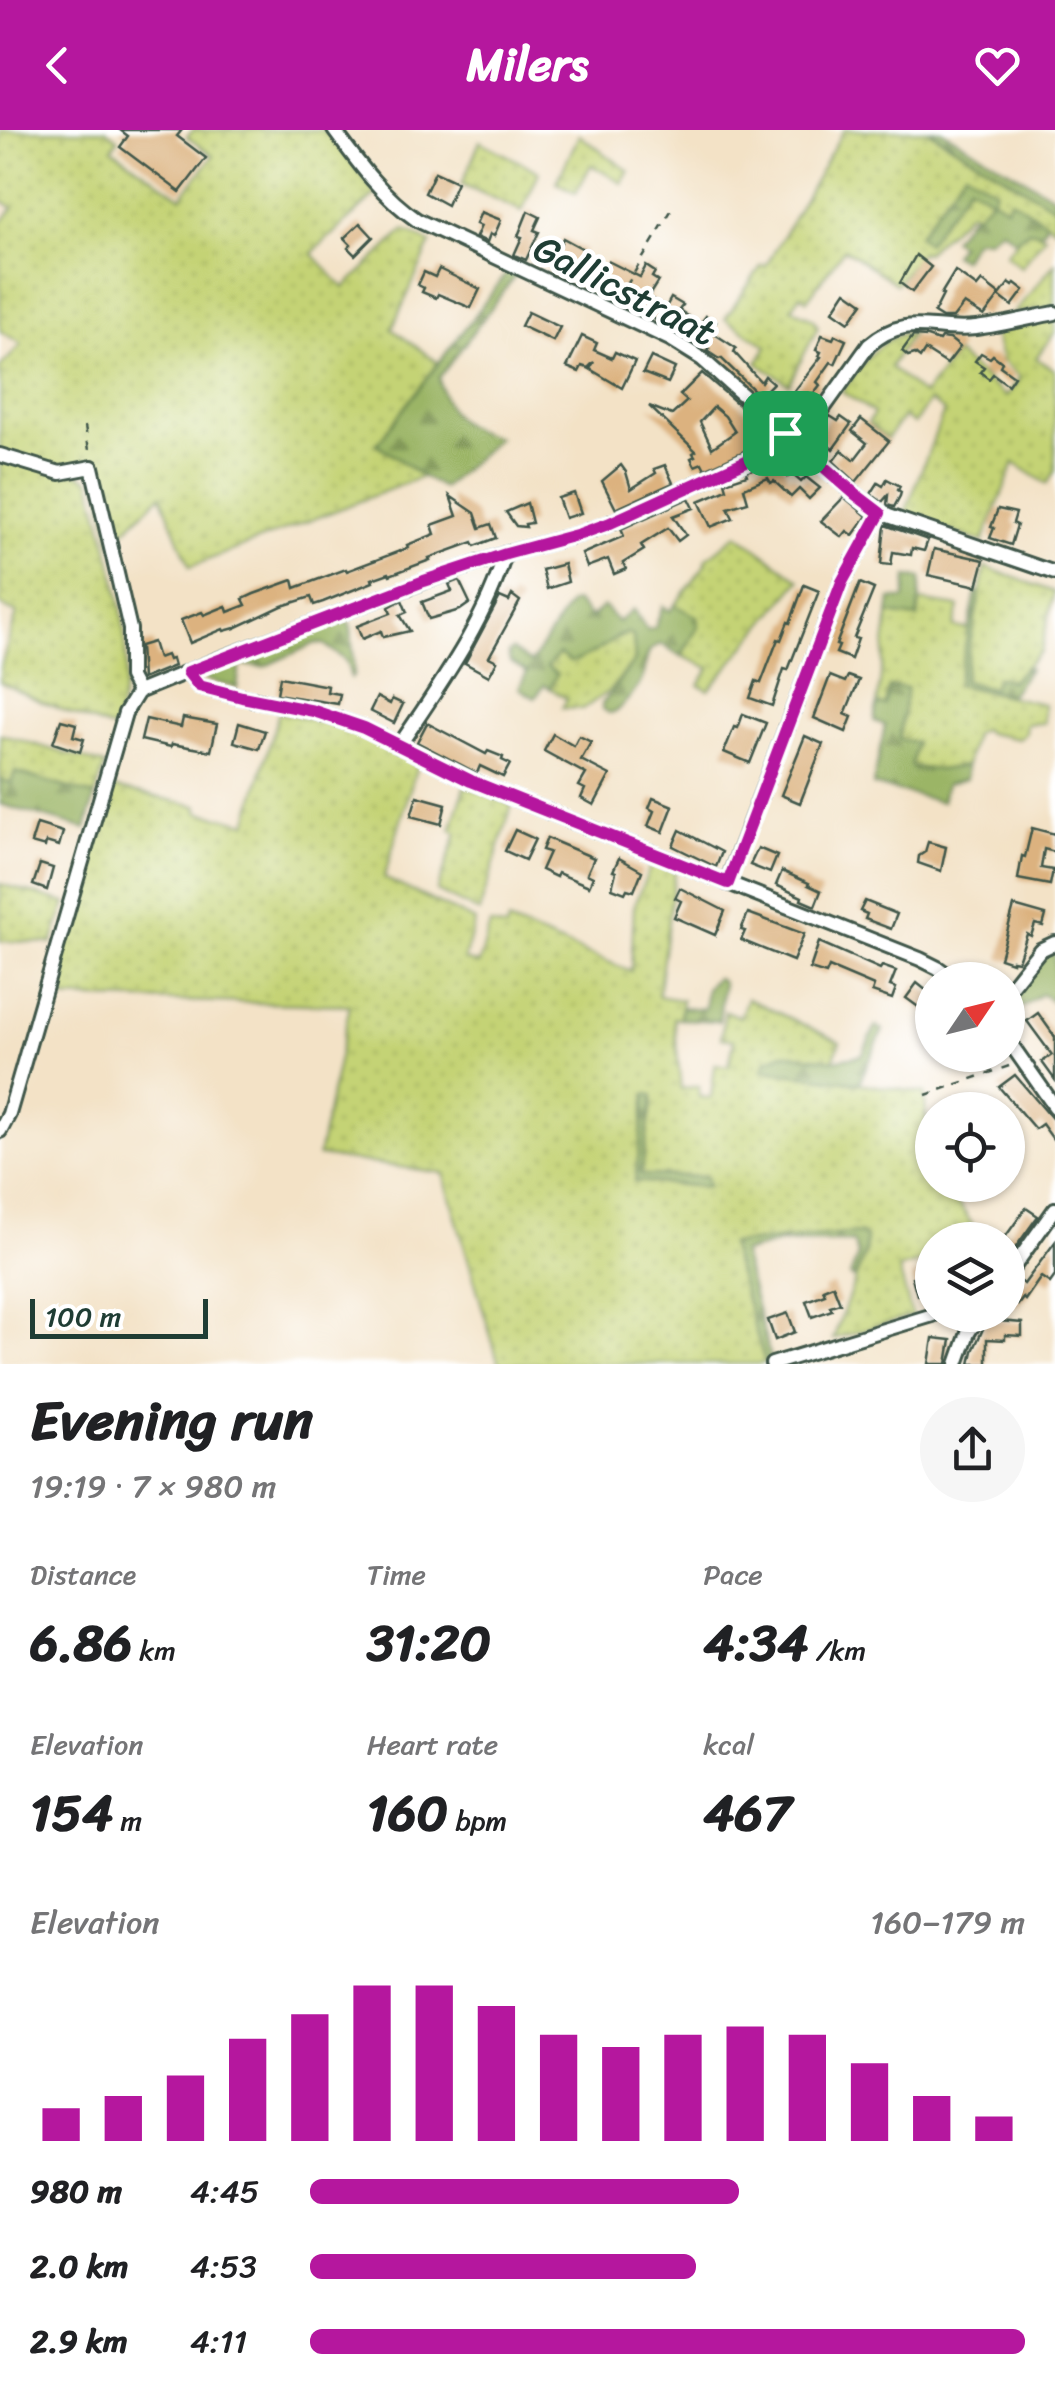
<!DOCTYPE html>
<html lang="en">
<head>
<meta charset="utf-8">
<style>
  :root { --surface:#fff; --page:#f6f6f6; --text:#202124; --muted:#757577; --accent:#b5179e }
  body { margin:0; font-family:Sriracha,sans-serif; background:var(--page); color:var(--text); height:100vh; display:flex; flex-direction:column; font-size:38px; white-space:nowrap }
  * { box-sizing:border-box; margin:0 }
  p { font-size:32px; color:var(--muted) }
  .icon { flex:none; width:55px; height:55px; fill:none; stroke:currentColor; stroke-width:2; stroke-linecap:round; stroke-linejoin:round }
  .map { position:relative; height:1234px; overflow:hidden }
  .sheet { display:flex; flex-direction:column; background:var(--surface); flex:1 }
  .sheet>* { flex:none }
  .needle { width:65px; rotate:55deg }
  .fabs { position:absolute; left:915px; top:832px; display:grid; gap:20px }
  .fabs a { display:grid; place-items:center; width:110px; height:110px; border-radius:50%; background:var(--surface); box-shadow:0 2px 8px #0004; font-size:50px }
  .scale { position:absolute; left:30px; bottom:25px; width:178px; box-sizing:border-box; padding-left:10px; border:5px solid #1f3d34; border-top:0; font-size:28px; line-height:35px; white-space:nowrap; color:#1f3d34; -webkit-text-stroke:8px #fff; paint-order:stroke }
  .pin { position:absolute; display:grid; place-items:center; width:85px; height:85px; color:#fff; margin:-42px; border-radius:20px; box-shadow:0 5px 15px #0006 }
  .round { display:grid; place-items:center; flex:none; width:105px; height:105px; border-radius:52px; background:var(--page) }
  .summary { display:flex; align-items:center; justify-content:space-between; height:170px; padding:0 30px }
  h1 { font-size:55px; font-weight:800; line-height:75px }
  .figures { display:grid; grid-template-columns:repeat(3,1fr); gap:15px; height:170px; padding:10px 30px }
  .figures div { display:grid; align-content:center }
  .figures b { font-size:50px; font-weight:800 }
  .figures small { font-size:28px; font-weight:400 }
  .figures p { font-size:28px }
  .chart { height:280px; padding:20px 30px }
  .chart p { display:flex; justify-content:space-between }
  .chart svg { width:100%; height:180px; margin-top:10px; stroke:var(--accent); stroke-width:6 }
  ul { padding:0 30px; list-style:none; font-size:32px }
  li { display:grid; grid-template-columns:160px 120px 1fr; align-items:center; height:75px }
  li i { height:25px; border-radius:12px; background:var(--accent) }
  header { display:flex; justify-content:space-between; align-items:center; height:130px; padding:0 30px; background:var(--accent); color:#fff; font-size:45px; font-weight:800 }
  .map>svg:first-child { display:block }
</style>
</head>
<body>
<header><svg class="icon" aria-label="back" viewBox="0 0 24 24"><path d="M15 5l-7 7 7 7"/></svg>Milers<svg class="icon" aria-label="heart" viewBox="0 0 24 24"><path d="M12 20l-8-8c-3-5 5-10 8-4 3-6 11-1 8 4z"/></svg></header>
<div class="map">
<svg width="1055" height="1234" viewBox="0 0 1055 1234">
  <defs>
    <pattern id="grass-dots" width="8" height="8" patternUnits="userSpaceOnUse" patternTransform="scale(2.5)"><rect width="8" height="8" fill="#c4d375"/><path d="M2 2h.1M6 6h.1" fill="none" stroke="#a8b666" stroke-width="1.8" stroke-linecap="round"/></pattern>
    <pattern id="forest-firs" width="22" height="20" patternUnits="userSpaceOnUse" patternTransform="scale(2.5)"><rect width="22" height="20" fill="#9bb566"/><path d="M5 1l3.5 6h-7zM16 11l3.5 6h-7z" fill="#7e9455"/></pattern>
  </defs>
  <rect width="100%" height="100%" fill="#fff"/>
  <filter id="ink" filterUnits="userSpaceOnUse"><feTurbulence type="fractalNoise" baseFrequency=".01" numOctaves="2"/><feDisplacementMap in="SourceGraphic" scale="20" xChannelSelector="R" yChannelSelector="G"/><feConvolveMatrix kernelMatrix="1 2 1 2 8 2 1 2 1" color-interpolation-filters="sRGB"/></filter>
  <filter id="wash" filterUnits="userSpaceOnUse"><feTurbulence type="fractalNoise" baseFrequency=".0048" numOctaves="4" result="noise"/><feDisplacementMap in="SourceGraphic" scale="40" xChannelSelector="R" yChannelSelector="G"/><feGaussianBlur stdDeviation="2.25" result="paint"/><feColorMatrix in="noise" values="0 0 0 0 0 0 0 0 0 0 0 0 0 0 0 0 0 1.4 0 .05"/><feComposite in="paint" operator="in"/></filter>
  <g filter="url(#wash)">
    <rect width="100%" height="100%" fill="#f3e2c6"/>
    <g fill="url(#grass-dots)" stroke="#728854" stroke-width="2.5" fill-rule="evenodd">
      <path d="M0,0H106L118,9L112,19L181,67L213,26L187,7L193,0H327L376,64L312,123L344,158L405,100L431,113L392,199L439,233L377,314L422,347L190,437L161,365L112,413L95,334L62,338L0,321V237L22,214L0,201V94L13,78L0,69Z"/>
      <path d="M844,0H926L1055,77V98L1012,70L1007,77L976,85L970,81L925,123L921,122L896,154L844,119L807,170L800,165L792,178L813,189L818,197L789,254L757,233L767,216L725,189L762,135L765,137L767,134Z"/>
      <path d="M579,5L629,41L622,53L591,35L576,63L557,52Z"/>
      <path d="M480,11L539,42L522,81L462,54Z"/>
      <path d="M1033,100L1045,106L1021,137L1005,124L1024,102Z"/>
      <path d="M1055,133V176L1013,184Z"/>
      <path d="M1055,189V202L1036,228L1055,240V341L1047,354L1014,333L983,412L904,386L944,281L929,271L914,294L903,287L887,309L868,293L874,283L842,262C862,235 877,207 912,202L890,237L923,265L956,224L1006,267L1020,248L1002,231L993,201Z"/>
      <path d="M0,329L80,344L91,351C104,407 126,473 126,530C127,554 120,577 114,600L42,572L0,552V539L17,483L0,475Z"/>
      <path d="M737,404L800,450L709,560L699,555L710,538L681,526L698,497L697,487L675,475L707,433L705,430Z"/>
      <path d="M985,437L1054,462L1041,521L1011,551L996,547L993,559L962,552Z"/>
      <path d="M920,471L959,477L954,497L969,499L957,555L1044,574V593L1026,594L1025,604L1018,609L987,603L983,599L974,604L966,636L939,640L911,637L885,576L877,575L889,484L918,488Z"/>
      <path d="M628,503L633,507L635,530L610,560L583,579L562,578L567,569L550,558L557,544L547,537L560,523L570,532Z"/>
      <path d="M279,582L334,595L373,610L418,632L384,748L475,791L464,830L479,834L490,794L506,799L508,792L631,841L634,775L652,733L675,741L658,866L682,870L680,889L674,888L681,959L699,956V967L711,968L715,934L729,936L734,910L721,908L725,881L740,887L747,868L840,912L833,930L784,923L764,939L925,963C925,994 932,1024 932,1055H947L982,1110H932V1129L899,1139L912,1186L833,1209L865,1123C866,1115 868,1107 859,1103L730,1114L765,1232L761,1234H499L443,1043L318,1026L350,875L49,868L110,657L198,676V682L247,693ZM653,966L641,1045L706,1047L707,1057L636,1051Z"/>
      <path d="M0,604L105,635L95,666L15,642L11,653L0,649Z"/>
      <path d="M465,656L512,675L479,782L437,761L457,703L451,700Z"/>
      <path d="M0,754L66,773L52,813L0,811Z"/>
    </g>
    <g fill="url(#forest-firs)" stroke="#5d794d" stroke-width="2.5">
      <path d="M929,0H941L1055,67V77Z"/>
      <path d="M965,41L996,60L992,68L1006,77L1011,69L1047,93L1041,103L1029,100L1015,110L1001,99L988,109H975L962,129L953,124L960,114L952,109L973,83L976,85L991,68L969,55L927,113L918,105Z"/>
      <path d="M510,139L517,143L439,248C446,287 461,298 498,308L443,358L422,346L377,314Z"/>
      <path d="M907,447L921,448L918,488L889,484L891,469H905Z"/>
      <path d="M976,462L980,463L963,551L992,558L996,547L1011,551L1026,536L1029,539L1010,565L957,555Z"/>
      <path d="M575,472L591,488L603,476L618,492L633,479L647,500L655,498L663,476L670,481L675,475L698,487V497L681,526L661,514C640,523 650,532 642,549C637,561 625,573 615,582L609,583L603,579L602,574L635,530L633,507L628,503C607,511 593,528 570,532L559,524L547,537L557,544L550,558L544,555L535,568L519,558L527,542L510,532L508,523L512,520L531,533L570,473Z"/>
      <path d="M346,486L351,498L354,545L351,548L346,531L324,514L316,513L263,537L240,535L237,558L205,550L203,544L208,540Z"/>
      <path d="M889,557L907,558L899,609L916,612L911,637L939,640L966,636V649L946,654L942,672L873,655L885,595L874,591L877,575H885Z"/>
      <path d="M15,642L95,666L86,699L0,674V649L11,653Z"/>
      <path d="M1055,820V873L1041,864L1013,883H1008C1008,863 1036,828 1055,820Z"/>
      <path d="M716,848L720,849L723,854L719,891L680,889L681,877L705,879L706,858Z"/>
      <path d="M876,896L883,900L859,953L763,940L767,930L784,923L833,930L862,925Z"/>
      <path d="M646,964L653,965L641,1045L706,1047L708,1057L635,1051Z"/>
      <path d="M859,1103L866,1108L865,1123L854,1148L850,1146L858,1125L853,1112L780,1113L742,1123L771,1230L765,1232L729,1114Z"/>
    </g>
    <g id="blocks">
      <g fill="#dcb27f" fill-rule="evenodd">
        <path d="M120,0H182L177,6L206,28L180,62L120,17L128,6Z"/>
        <path d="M435,42L457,52L447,75L425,63Z"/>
        <path d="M528,81L540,87L534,100L539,102L526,130L514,125L522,107L518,106Z"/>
        <path d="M481,82L501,90L494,106L490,104L487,112L476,107L481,96L476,94Z"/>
        <path d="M360,93L373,107L355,125L348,118L351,115L344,108Z"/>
        <path d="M563,108L585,120L576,140L553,130Z"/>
        <path d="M916,125L931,137L912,162L900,153Z"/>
        <path d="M608,131L640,147L646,136L655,142L652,147L658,151L648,167L666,177L671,168L683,175L679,180L700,194L706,186L716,192L710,201L736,218L734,222L761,252L765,246L773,253L767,259L770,262L763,269L721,228L719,229L707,221L709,219L676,198L675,200L663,194L616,168L614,171L601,164L602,162L593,157Z"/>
        <path d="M439,139L480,159L471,178L438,164L436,168L422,162L424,158L418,155L424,142L435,147Z"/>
        <path d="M955,141L977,157L982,151L1000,165L1009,153L1013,156L1015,153L1024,160L1012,176L999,166L984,186L964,174L953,188H942L934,183L943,165L941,164Z"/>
        <path d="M846,161L863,173L849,192L833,181Z"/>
        <path d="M528,182L560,197L553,211L521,196Z"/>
        <path d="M822,205L833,209L835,205L846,210L835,234L831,232L817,252L820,255L807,272L813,276L804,289L786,275V272L821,227L819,226L821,222L816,220Z"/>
        <path d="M582,206L597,213L594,220L612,228L615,222L635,231L622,258L590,239L594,232L588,238L582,236L579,242L567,237Z"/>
        <path d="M913,206L927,207L939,211L941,208L950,209L960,217L947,234L925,220L920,228L915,224L908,226L902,221Z"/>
        <path d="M981,223L990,228L993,225L1002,232L1000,236L1014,246L1008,255L993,244L989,249L980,242L984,237L975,231Z"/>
        <path d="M651,227L675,238L668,253L643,243Z"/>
        <path d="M702,243L747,282L762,313L705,339L702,333L695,336L691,328L695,326L693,323L696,321L649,276L672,285L687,271L680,265ZM714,277L725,286L735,302L712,318L700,292Z"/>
        <path d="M830,286L838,291L841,287L851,294L833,319L816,307Z"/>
        <path d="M861,289L889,311L856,352L833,331L842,320L854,330L867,313L852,301Z"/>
        <path d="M780,326L788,347L792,344L801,352L806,347L820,358L809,369L799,359L791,367L774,351L771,353L768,348L744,358L748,372L728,378L733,388L711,397L699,371L727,359L725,352L747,345L746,342Z"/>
        <path d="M621,335L626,342L631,359L656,343L654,339L665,335L673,353L616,379L602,351Z"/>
        <path d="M887,349L900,356L898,360L901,362L900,366L894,377L887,375L888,365L882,372L871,364L878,353L883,356Z"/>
        <path d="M574,363L581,383L565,388L558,368Z"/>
        <path d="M450,366L475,383L480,398L491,394L496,408L475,416L473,412L429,428L430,430L390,445L389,443L372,449L373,452L323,472L314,475L311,467L282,476L235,498L224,501L223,499L190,513L181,490L202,482L204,485L226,476L228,482L246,475L243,469L254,464L293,450L295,458L346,439L347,441L408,418L407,415L435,404L432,395L457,386Z"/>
        <path d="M844,367L867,386L853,405L847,401L842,407L821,391Z"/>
        <path d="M689,368L694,378L673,386L686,405L678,411L668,398L641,415L644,420L623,433L626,439L614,444L608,429L587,437L582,424L624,406L621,399Z"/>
        <path d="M527,373L532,393L525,394L526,397L516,396L506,382Z"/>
        <path d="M998,379L1016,383L1013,393L1017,395L1011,415L990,408L994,398L991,397Z"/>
        <path d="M885,395L928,410L924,421L912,418L911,425L893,422L891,435L881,434Z"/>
        <path d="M934,419L984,430L977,456L928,445Z"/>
        <path d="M564,434L568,452L547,459L542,440Z"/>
        <path d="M459,450L470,473L460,480L429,489L422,472L452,461L449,454Z"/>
        <path d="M860,453L874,459L854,508L858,509L851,529L836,523L839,516L836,515Z"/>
        <path d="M804,455L819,461L788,540L784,539L772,576L750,568L756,551L761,553L778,509L781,510L788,492L790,493Z"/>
        <path d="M512,465L520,471L489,527L497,531L489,546L465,533L500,467L509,471Z"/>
        <path d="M402,470L407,482L400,485L410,501L383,507L381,501L362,509L357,496L391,483L389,477Z"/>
        <path d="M153,512L158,528L166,525L168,530L172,529L174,536L142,549L140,516Z"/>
        <path d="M830,546L845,552L848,546L859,550L845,584L852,587L846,602L814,588Z"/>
        <path d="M280,547L328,556L327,562L340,564L338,574L277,564Z"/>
        <path d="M377,567L390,574L392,569L403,574L394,593L370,581Z"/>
        <path d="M743,584L766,593L750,633L724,622L734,597L738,598Z"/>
        <path d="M183,588L217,594L211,621L172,614L171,617L141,610L146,589L181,597Z"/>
        <path d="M61,590L76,594L73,606L84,609L80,622L53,613Z"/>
        <path d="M239,593L265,601L259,619L234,612Z"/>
        <path d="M427,593L486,624L488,621L503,627L502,630L510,634L503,647L480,636L477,643L475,642L417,612Z"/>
        <path d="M553,604L574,616L579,606L591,612L581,630L610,645L594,675L581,668L585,659L579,656L586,644L544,621Z"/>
        <path d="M805,606L823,614L800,673L781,665Z"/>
        <path d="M417,666L446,674L441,694L411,686Z"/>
        <path d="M653,668L673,676L663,702L648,696L654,681L649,678Z"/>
        <path d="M37,694L63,702L59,716L46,712L45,717L31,713Z"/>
        <path d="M1032,698L1055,704V722L1044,719L1041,738L1053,740L1050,755L1018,749L1022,726L1025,727Z"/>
        <path d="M515,700L535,709L525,730L505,721Z"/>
        <path d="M680,700L722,722L716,737L673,716Z"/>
        <path d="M547,708L594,728L587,744L593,747L589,756L558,743L556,747L541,740L549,722L542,720Z"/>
        <path d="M928,712L946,717L941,741L918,733L919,726L925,722Z"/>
        <path d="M758,718L777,726L770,743L750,735Z"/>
        <path d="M619,728L642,741L634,761L627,759L625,763L612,758L616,742L613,741Z"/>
        <path d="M40,734L53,738L47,760L33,755Z"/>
        <path d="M782,741L809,753L808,755L821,761L815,776L801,770L802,767L776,755Z"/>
        <path d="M680,758L725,781L715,805L674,787L681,771L675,768Z"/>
        <path d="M865,771L897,784L891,799L865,789L867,784L860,781Z"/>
        <path d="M1014,776L1046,785L1043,796L1035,794L1031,806L1027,804L1018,831L1012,830V832L1000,828Z"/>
        <path d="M748,783L804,804L793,831L741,810L745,801L741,800Z"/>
        <path d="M819,812L880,839L882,836L896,841L890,856L896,858L892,869L872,862L874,856L829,837L826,844L810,839Z"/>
        <path d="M917,853L932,865V878L928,884L906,868Z"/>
        <path d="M1038,883L1055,907V950L1042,932L1052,925L1027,891Z"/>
        <path d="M1015,945L1055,992V1012L1042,994L1035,999L999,957Z"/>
        <path d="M1026,1078L1038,1086L1008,1128V1110H1003Z"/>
        <path d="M1055,1112V1146L1050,1153L1041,1147L1025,1170L1023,1168L1018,1175L1008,1167L1019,1151L1024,1154Z"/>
        <path d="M932,1141V1161L917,1165L912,1147Z"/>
        <path d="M833,1155L840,1173L830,1176L832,1180L812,1187L806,1171L825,1164L823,1159Z"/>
        <path d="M788,1183L795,1202L775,1210L768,1190Z"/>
        <path d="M987,1190L1022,1193V1206L1005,1205V1210L987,1209V1234H970L973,1221Z"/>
        <path d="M933,1208L951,1210L947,1234H929Z"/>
      </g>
    </g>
  </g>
  <g filter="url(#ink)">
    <use href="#blocks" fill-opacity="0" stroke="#3f564a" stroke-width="2.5"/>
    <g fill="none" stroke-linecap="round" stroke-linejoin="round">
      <defs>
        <g id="street">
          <path d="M334,0C359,34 382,66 417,90L670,209L702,229L855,364L880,383L1055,443"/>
          <path d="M798,314L869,215C907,182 932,203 976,198C1002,195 1029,188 1055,183"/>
          <path d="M0,325L60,343L92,337L130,499V547L138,562"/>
          <path d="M188,542L199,556L242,567L314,581L364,598L471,651L920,829L938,838L955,850"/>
          <path d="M399,616C439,556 485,493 505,424"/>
          <path d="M727,753L842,452L880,383"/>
          <path d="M1008,860L1040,820L1055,813"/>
          <path d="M1008,910L1055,977"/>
          <path d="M0,1001L9,984L125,583L138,562L214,531L425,451L505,424L580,404L608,394L768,321L785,303"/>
          <path d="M1008,1145L1055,1079"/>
          <path d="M772,1234L933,1185"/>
          <path d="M957,1234L968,1203L979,1185"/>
        </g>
      </defs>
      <use href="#street" stroke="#3f564a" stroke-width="18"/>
      <g stroke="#3f564a" stroke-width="2.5" stroke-dasharray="8 8" stroke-linecap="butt">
        <path d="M618,170L675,74"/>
        <path d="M85,296L90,326"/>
        <path d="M926,965L1012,935"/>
      </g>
      <use href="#street" stroke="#fff" stroke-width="12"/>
    </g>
  </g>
  <g fill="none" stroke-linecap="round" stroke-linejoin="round" filter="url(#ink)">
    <defs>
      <path id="route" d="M785,303L855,364L880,383L842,452L728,753L471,651L364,598L314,581L242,567L199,556L188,542L424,451L506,424L580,404L608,394L768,321L776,316Z"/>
    </defs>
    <use href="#route" stroke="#fff" stroke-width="20"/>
    <use href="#route" stroke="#b5179e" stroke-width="12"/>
  </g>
  <g text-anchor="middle" stroke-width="9" stroke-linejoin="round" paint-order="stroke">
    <g font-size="38" fill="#1f3d34" stroke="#fff">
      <text transform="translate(625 160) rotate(27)" y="13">Gallicstraat</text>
    </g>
  </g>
</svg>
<div class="fabs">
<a><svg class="needle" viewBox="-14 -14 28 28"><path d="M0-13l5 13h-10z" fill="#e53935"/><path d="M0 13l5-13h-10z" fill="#757577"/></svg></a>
<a><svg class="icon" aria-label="locate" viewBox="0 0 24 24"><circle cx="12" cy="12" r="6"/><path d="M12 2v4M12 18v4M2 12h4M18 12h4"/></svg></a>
<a><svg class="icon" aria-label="layers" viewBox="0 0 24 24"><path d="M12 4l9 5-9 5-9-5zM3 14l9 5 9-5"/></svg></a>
</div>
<div class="scale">100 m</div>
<div class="pin" style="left:785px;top:303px;background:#1e9e55"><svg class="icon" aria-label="arrive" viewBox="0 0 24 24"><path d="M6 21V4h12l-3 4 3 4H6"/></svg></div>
</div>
<section class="sheet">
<div class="summary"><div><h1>Evening run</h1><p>19:19 · 7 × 980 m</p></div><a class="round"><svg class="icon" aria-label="share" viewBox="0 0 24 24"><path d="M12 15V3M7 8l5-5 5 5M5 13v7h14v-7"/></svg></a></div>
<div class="figures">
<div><p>Distance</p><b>6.86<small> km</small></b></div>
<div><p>Time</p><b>31:20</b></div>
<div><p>Pace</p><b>4:34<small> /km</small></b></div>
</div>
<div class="figures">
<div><p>Elevation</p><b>154<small> m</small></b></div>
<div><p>Heart rate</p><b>160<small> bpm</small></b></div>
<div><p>kcal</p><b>467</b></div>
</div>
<div class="chart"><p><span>Elevation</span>160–179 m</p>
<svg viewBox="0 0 160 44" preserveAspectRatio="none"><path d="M5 44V36M15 44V33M25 44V28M35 44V19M45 44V13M55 44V6M65 44V6M75 44V11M85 44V18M95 44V21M105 44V18M115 44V16M125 44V18M135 44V25M145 44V33M155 44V38"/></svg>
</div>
<ul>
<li><b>980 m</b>4:45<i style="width:60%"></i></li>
<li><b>2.0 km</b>4:53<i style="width:54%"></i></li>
<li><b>2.9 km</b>4:11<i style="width:100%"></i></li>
</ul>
</section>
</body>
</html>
